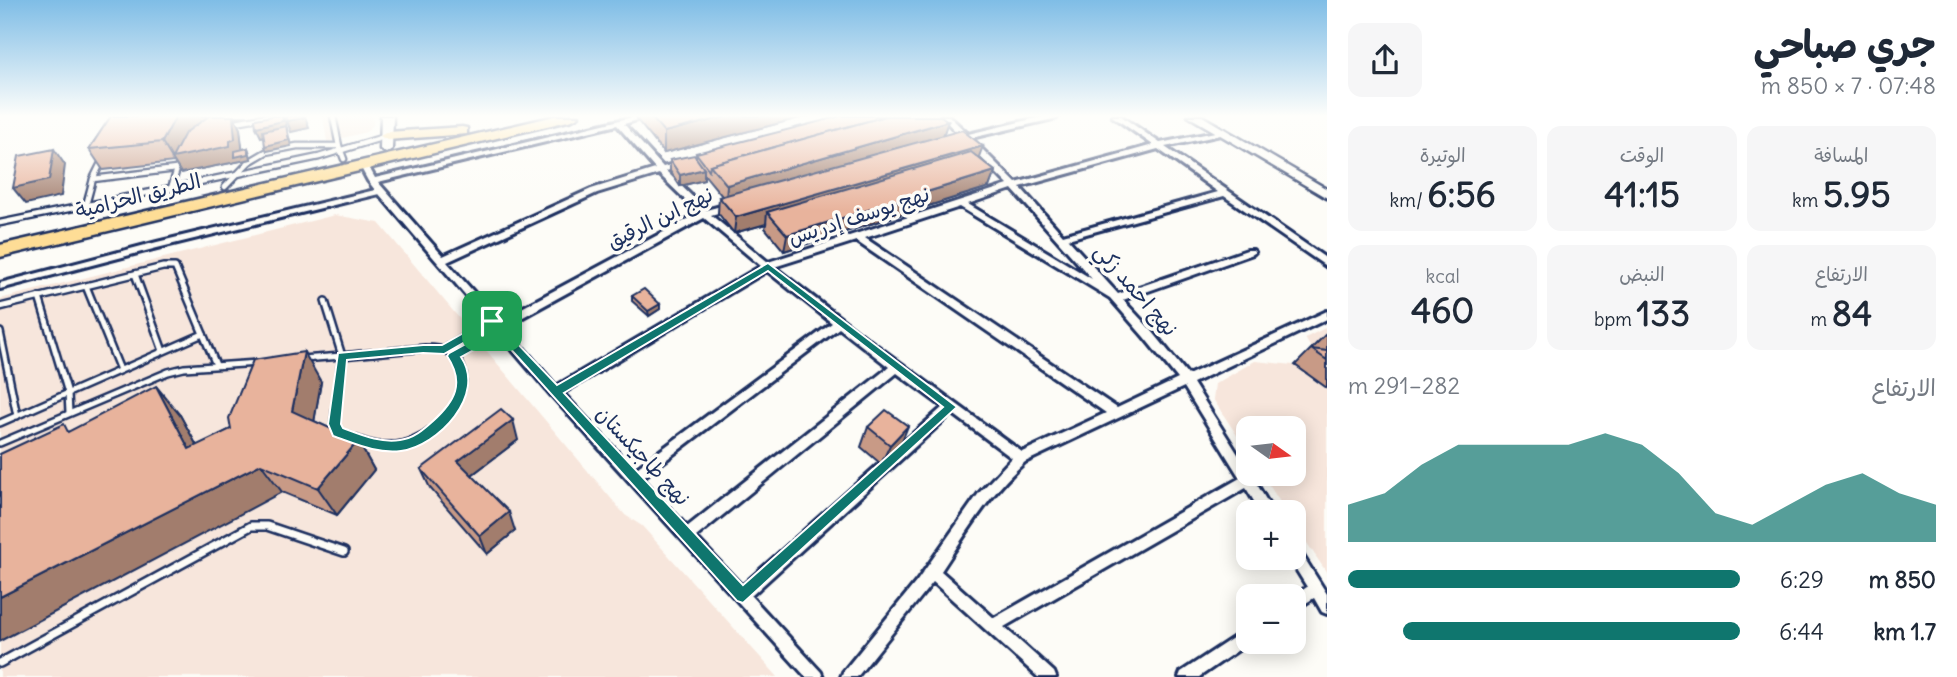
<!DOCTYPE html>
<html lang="ar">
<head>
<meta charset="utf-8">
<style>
  :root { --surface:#fff; --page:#f6f6f7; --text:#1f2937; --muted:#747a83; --accent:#0f766e }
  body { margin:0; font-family:Delius,"Playpen Sans Arabic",sans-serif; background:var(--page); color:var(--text); direction:rtl; height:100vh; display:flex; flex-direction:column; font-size:26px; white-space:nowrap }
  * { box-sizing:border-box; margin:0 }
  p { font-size:23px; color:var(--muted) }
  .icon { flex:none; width:38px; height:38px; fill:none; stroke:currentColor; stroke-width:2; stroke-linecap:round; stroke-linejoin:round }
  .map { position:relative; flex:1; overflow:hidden; direction:ltr }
  .sheet { display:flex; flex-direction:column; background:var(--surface); width:630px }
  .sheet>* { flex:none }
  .needle { width:46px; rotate:104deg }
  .controls { position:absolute; left:1236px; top:416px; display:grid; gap:14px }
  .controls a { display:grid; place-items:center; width:70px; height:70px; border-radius:14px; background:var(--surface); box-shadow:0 4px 18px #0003; font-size:35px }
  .pin { position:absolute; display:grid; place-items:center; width:60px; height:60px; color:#fff; margin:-30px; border-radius:14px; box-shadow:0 4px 10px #0006 }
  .round { display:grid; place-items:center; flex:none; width:74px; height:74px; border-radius:14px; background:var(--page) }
  .headline { display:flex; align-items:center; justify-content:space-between; height:119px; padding:0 21px }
  h1 { font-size:38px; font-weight:700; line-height:52px }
  .metrics { display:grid; grid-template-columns:repeat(3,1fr); gap:10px; height:119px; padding:7px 21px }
  .metrics div { display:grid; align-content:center; border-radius:14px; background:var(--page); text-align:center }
  .metrics b { font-size:35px; font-weight:700 }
  .metrics small { font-size:19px; font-weight:400 }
  .metrics p { font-size:19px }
  .chart { height:196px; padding:14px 21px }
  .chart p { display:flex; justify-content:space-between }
  .chart svg { width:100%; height:126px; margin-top:7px; fill:var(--accent); opacity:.7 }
  ul { padding:0 21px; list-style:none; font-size:23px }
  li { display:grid; grid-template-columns:112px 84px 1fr; align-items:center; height:52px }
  li i { height:18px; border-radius:9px; background:var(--accent) }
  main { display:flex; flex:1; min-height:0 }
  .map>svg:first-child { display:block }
</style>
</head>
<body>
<main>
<section class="sheet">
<div class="headline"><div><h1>جري صباحي</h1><p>07:48 · 7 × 850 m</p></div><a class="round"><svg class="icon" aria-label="share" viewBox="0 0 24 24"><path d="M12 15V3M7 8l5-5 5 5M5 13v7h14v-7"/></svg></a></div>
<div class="metrics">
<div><p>المسافة</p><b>5.95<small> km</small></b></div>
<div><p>الوقت</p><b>41:15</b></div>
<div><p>الوتيرة</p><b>6:56<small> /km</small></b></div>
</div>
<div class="metrics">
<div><p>الارتفاع</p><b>84<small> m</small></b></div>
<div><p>النبض</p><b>133<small> bpm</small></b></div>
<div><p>kcal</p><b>460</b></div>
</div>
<div class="chart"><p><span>الارتفاع</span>282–291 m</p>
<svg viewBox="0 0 160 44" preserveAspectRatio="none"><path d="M0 44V31L10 27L20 17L30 10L40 10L50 10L60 10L70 6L80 10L90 20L100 34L110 38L120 31L130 24L140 20L150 27L160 31V44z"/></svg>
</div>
<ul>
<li><b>850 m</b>6:29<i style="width:100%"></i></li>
<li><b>1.7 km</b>6:44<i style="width:86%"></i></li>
</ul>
</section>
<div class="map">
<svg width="1327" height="677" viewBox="0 0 1327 677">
  <rect width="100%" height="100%" fill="#fdfcf7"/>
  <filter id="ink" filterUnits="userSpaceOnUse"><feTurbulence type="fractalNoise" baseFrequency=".0143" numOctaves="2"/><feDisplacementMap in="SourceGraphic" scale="14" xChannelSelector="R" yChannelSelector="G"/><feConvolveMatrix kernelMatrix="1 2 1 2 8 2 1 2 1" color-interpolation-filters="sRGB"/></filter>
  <g filter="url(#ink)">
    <g fill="#f7e6dc">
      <path d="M323,116H373V125L366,132L327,142Z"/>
      <path d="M335,215L379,223L625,515L642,526L778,677H0V299Z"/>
      <path d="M1327,327V573L1293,522V513H1287L1262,474H1293V429H1248V452L1213,399L1215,384L1255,361L1323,368L1305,338Z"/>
    </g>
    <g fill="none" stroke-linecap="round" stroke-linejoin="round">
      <defs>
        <g id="lane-far2">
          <path d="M333,116L339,146"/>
          <path d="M230,123L269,116"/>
          <path d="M179,163L171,188L319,157L387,136"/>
          <path d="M93,179L176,169"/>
          <path d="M225,187L249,162L266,152L297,146H339L344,159"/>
          <path d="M86,205L93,179L103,159"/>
          <path d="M0,223L171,188"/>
        </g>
        <g id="lane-far1">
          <path d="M135,274L163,351"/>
          <path d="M86,286L120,370"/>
          <path d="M39,297L68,393L69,413"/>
          <path d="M325,301L342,356"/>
          <path d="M0,307L163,267H175L216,365"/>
          <path d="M0,332L17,416"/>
          <path d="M425,348C495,346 458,442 390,446C372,447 354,438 338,432L334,424L342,356Z"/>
          <path d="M444,350L492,321"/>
          <path d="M453,356L501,330"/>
          <path d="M302,359L342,356"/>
          <path d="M0,423L203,334"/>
          <path d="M0,443L168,372L184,368L258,363"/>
        </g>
        <g id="lane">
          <path d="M383,446H392"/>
          <path d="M0,663L251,526H267L344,552"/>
        </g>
        <g id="street">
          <path d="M637,116H650L624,124L663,167L685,161H688V165L666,171L706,210L732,203L735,204V208L711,215L768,262L1008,185L964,140L955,141V137L960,136L941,116H949L968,134L1045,116H1058L1057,118L971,138L1016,183L1153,145L1112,116H1121L1160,143L1225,130V134L1165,147L1327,259V267L1224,196L1068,239L1118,294L1247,250H1253L1255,252L1253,254L1123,300L1152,331L1188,375L1327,311V319L1193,383L1248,470V474L1252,476L1274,513H1261L1246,488L1004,627L1054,672L1056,677H1038L933,582L857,677H841L843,672L917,581L979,493L1012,458L952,413L751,596L821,672L823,677H806L551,395L379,194L157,248L0,289V283L157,242L375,190L368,181L359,164L360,162H366L375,178ZM617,125L655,169L591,189L443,256L378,182ZM1158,149L1218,192L1063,235L1020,187ZM659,174L699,213L516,311L495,316L447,262L597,193ZM1012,189L1092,279L968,204ZM960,207L1110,298L1144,337L1178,379L1117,408L865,238ZM704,218L761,266L556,386L501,322L523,317ZM856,241L1106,413L1022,452L865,337L774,267ZM767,271L832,323L634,470L563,393ZM839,328L889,367L687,527L642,478ZM897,373L943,407L742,586L696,537ZM1184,387L1240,478L994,618L941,571C967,532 990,493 1025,462Z"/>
          <path d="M1293,546L1298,548L1327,594V614L1322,612L1314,598L1293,611V597H1292L1307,587L1289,558H1293Z"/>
          <path d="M1248,628V642H1250L1199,677H1179L1181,672Z"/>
        </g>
        <g id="secondary">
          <path d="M381,116H393L392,149L386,153L380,149Z"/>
          <path d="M1188,116H1202L1327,189V198Z"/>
        </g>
        <g id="highway">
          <path d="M555,116H579L572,120L0,257V245Z"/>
          <path d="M462,127L467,128V134L387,140L380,136L387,132Z"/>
        </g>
      </defs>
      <use href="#lane-far2" stroke="#1b2f5e" stroke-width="9"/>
      <use href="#lane-far1" stroke="#1b2f5e" stroke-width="10"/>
      <use href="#lane" stroke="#1b2f5e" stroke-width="12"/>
      <use href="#street" stroke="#1b2f5e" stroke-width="6"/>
      <use href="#secondary" stroke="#1b2f5e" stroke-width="5"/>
      <use href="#highway" stroke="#1b2f5e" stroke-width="5"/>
      <use href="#lane-far2" stroke="#fdfcf7" stroke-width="4.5"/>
      <use href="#lane-far1" stroke="#fdfcf7" stroke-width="5"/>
      <use href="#lane" stroke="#fdfcf7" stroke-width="7"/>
      <use href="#street" fill="#fdfcf7" fill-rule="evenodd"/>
      <use href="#secondary" fill="#fdfcf7" fill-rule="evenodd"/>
      <use href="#highway" fill="#fedd96" fill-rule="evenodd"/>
    </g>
    <g fill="#c89a86" stroke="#1b2f5e" stroke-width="2">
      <path d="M111,116H247L234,117L240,129L242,149L248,148L250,154L251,159L181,173L174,162L103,170L89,149Z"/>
      <path d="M637,116H807L664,153L637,120Z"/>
      <path d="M948,121L943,135L979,158L995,171L989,187L784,251L765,228L766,224L734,233L718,213L719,197L722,196L704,174V180L680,186L670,171V160L696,158V153Z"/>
      <path d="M632,296L660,304V309L649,316L632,301Z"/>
      <path d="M1327,333V388L1295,365L1311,349H1312V348Z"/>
      <path d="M321,382L314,421L358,441L374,470L337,515L282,492L72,430L180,415L197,446L231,429Z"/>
      <path d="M868,427L900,446L881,464L861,447Z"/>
      <path d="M518,440L472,475L515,531L487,554L430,488L421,469Z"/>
    </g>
    <g fill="#a27d6d" stroke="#1b2f5e" stroke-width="2">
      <path d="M176,116H234L240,129L243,155L248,148L250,154L251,159L181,173L162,142Z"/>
      <path d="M283,116L286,124L291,146L267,151L265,146L287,131L261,137L256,127Z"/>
      <path d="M305,116L309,128L291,132L287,121Z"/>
      <path d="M729,116H807L664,153V132Z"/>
      <path d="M948,121L943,136L726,201L727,185Z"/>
      <path d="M983,146L977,162L767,212L766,224L734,233L736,217Z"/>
      <path d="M54,149L65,165L61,196L26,204L13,188Z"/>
      <path d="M704,169V180L680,186V175Z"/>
      <path d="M995,171L989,187L784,251L787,235Z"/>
      <path d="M660,304V309L649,316L648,311Z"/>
      <path d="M304,352L321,382L311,440L292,411Z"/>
      <path d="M156,386L180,415L214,477L189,449Z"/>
      <path d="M513,420L518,440L465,480L458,461Z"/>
      <path d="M908,426L900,446L881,464L890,445Z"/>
      <path d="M358,441L374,470L337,515L318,488Z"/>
      <path d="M261,464L282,492L0,641V597Z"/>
      <path d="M509,512L515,531L487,554L480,536Z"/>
    </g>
    <g fill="#e8b39c" stroke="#1b2f5e" stroke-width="2">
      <path d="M111,116H176L162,142L89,149Z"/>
      <path d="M209,116H233L235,139L230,141V146L172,158L185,133Z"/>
      <path d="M272,116H282L283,121L256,127L255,119Z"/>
      <path d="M285,116H304V118L287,121Z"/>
      <path d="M650,116H729L664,132Z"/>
      <path d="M841,116H886L710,165L709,170L696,153Z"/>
      <path d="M886,116H941L948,121L727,185L710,165Z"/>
      <path d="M286,126L289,140L265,146L263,131Z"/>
      <path d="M962,130L983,146L736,217L719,197Z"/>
      <path d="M248,148V154L235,157V151Z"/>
      <path d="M54,149L49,180L13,188L19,156Z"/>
      <path d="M971,152L995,171L787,235L767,212Z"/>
      <path d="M694,155L704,169L680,175L670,160Z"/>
      <path d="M644,289L660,304L648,311L632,296Z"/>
      <path d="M1311,349L1327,351V360Z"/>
      <path d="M304,352L292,411L358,441L318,488L261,464L0,597V454L64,424L68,432L156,386L189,449L231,429L229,418L253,360Z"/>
      <path d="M501,409L513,420L458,461L509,512L480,536L421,469Z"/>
      <path d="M886,410L908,426L890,445L868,427Z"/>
    </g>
  </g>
  <linearGradient id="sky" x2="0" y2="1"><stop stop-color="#7fbde6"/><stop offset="0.55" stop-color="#fefefb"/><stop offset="1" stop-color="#fefefb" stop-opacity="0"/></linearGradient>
  <rect width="1327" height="211" fill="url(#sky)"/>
  <path fill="#0f766e" stroke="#fff" stroke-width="2" fill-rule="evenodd" d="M768,263L957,407L743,603L737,601L499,336L461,357C487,395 438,446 401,451C377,454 356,444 333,436L328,424L338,353L423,345H442L492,317L557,385ZM768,271L943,407L743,585L564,393ZM491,327L493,329L449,353L447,356C465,383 455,401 433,421C423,430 414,438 400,440C380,443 362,435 343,428L341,424L347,360L423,353L444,354Z"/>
  <g text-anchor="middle" stroke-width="7" stroke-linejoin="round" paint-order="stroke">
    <g font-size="21" fill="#1b2f5e" stroke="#fdfcf7">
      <text transform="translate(138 196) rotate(-14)" y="7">الطريق الحزامية</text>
      <text transform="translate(859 216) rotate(-18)" y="7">نهج يوسف إدريس</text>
      <text transform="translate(660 218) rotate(-26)" y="7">نهج ابن الرقيق</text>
      <text transform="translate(1136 290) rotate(49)" y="7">نهج احمد زكي</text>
      <text transform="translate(643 456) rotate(47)" y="7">نهج طاجيكستان</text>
    </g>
  </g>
</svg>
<div class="controls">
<a><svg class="needle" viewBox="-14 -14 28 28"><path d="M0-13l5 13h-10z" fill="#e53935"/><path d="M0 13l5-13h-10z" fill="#747a83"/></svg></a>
<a>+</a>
<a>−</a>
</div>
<div class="pin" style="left:492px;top:321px;background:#1e9e55"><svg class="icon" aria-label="arrive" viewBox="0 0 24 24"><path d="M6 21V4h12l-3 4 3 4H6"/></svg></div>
</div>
</main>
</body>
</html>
